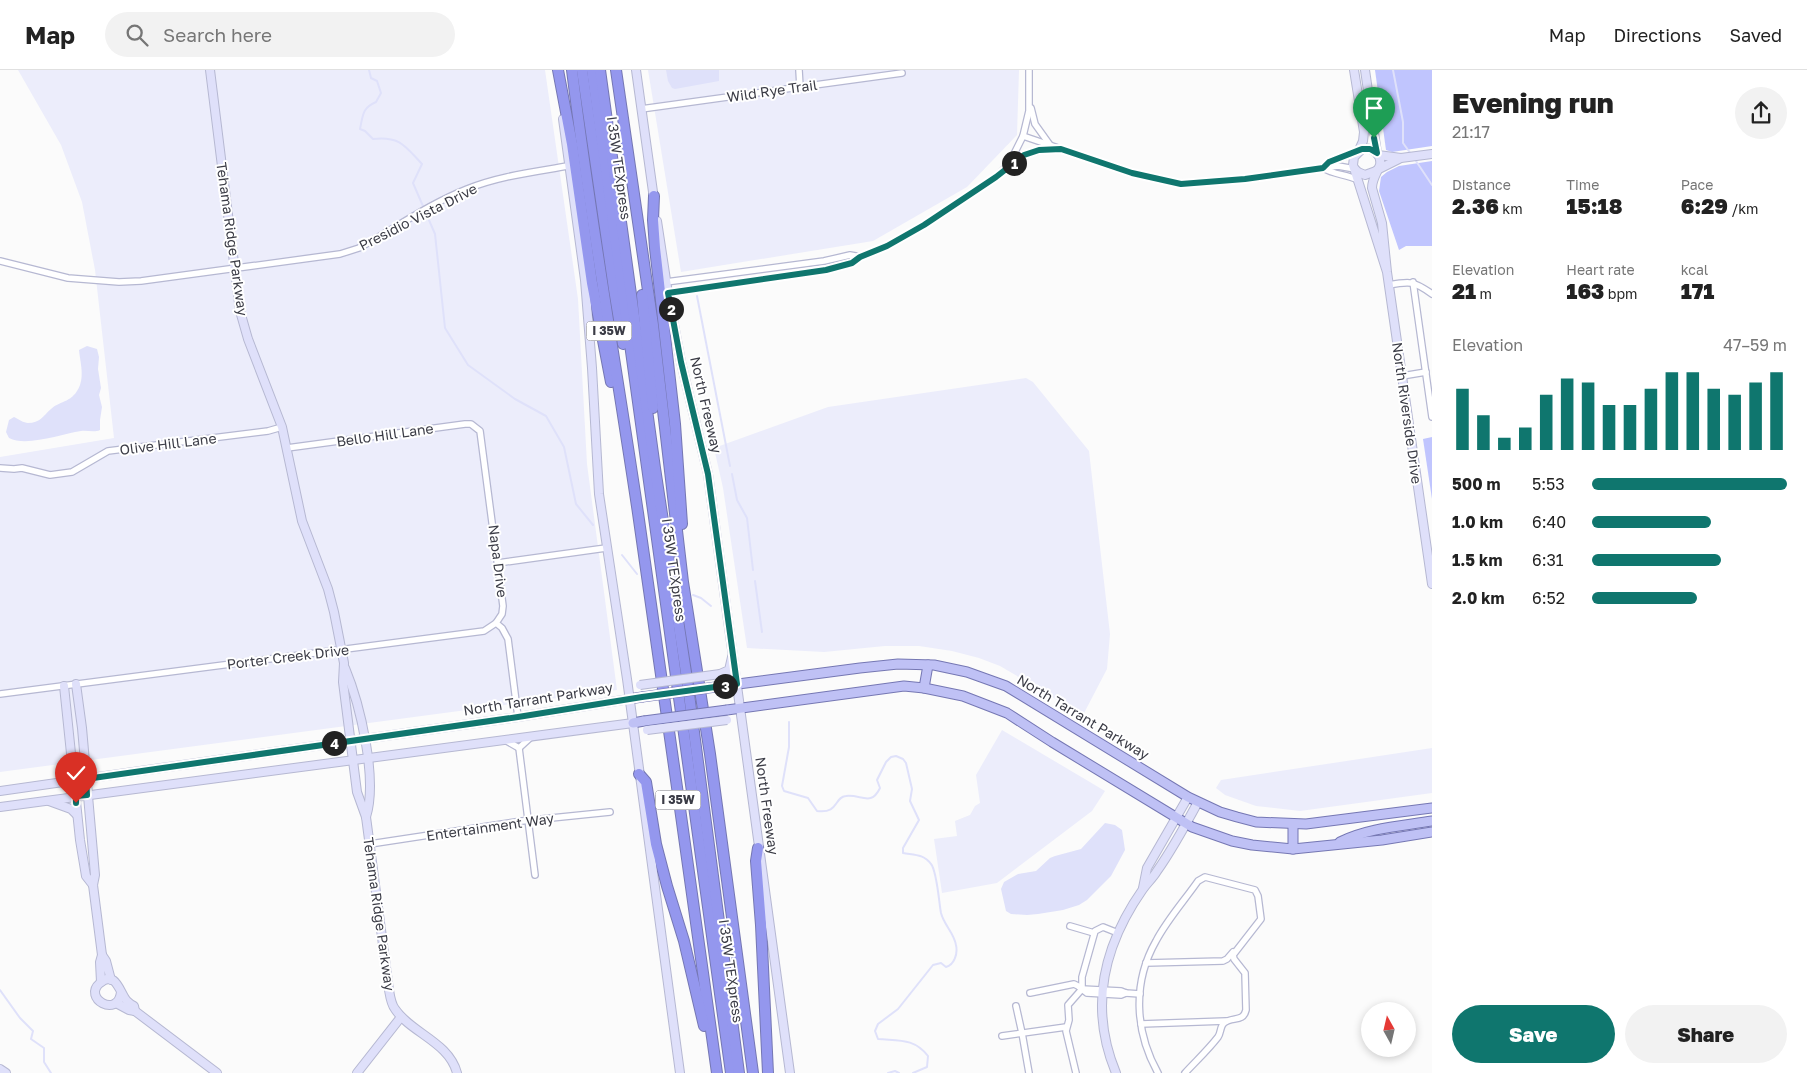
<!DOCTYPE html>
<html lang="en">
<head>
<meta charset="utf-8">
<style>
  :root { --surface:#fff; --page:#f2f2f2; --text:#222; --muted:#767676; --line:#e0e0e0; --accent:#0f766e }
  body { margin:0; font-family:"Golos Text",sans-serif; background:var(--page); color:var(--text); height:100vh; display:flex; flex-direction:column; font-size:19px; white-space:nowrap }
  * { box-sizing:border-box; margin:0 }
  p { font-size:16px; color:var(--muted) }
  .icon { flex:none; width:28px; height:28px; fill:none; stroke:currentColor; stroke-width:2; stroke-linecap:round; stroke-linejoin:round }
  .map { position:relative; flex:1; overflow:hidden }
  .sheet { display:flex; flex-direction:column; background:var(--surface); width:375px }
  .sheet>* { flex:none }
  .needle { width:32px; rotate:352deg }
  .fabs { position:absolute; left:1361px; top:932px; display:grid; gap:10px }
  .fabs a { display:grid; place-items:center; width:55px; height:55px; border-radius:50%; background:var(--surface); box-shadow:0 2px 8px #0003; font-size:25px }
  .pin { position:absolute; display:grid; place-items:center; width:42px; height:42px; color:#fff; margin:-51px -21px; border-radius:50% 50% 50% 0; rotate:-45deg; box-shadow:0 0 5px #0007 }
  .pin .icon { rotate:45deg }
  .km { position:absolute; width:25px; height:25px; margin:-12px; border-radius:50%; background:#222; color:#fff; font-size:14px; line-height:25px; text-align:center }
  .round { display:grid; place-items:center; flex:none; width:52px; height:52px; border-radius:26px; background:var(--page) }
  .overview { display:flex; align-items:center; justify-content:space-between; height:85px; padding:0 20px }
  h1 { font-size:28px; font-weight:800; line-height:38px }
  .figures { display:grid; grid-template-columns:repeat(3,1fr); gap:8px; height:85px; padding:5px 20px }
  .figures div { display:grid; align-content:center }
  .figures b { font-size:21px; font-weight:800 }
  .figures small { font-size:14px; font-weight:400 }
  .figures p { font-size:14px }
  .chart { height:140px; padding:10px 20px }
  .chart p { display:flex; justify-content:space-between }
  .chart svg { width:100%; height:90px; margin-top:5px; stroke:var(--accent); stroke-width:6 }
  .primary-button { display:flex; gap:10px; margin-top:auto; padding:10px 20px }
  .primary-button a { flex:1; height:58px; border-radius:30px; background:var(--accent); color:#fff; font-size:20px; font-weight:800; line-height:58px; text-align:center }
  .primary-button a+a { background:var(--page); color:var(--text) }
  ul { padding:0 20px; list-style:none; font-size:16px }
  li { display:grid; grid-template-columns:80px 60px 1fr; align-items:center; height:38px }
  li i { height:12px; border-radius:6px; background:var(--accent) }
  header { display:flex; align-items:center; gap:30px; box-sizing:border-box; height:70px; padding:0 25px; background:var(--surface); border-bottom:1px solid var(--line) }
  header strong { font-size:24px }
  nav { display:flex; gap:28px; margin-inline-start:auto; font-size:18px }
  .search { width:350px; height:45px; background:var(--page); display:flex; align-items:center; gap:12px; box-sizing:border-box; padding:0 18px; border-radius:28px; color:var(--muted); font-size:19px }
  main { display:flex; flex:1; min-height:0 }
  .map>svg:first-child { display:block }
</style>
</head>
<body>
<header>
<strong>Map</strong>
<div class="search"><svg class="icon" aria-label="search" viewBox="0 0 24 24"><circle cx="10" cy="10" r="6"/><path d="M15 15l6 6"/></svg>Search here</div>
<nav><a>Map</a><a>Directions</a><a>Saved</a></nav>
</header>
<main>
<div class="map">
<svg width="1432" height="1003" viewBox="0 0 1432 1003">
  <rect width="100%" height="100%" fill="#fbfbfb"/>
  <g fill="#ecedfb">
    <path d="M18,0H545L578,229L587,394L617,620L0,702V387L114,368L95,200L82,132L61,75Z"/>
    <path d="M648,0H1019L1017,65L967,117L873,171L681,202Z"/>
    <path d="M1026,308L1033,312L1089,381L1110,564L1107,599L1082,647L1051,626L1000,596L979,588L952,581L919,576H885L824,582L747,578L723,418L714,378L828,337Z"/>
    <path d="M1002,660L1105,721L1092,741L997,813L942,823L934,769L957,766L955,751L970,745L975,736L980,733L976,705Z"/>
    <path d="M1432,678V723L1300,741L1256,736L1225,725L1216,718L1221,710Z"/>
  </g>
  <g fill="#c0c5fe">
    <path d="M1375,0H1432V76L1392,82L1386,80Z"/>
    <path d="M1432,91V176H1406L1399,180L1379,121L1381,107L1387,102L1399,96Z"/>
    <path d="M1432,367V429L1423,369Z"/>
  </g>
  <g fill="#dfe1fa">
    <path d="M666,0H719V11L675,19L672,18L668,11Z"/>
    <path d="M87,276L97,279L99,287L98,299L101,318L99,325L102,337L100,350V360C94,363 87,360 81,361C61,364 27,377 9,368L6,362L9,350L14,347C18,349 24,353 28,353C40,353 43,346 51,339C61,330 73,333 80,315C84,304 80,291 79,280Z"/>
    <path d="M1105,753L1115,755L1122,760L1125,780L1111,806L1087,830L1079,835L1063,840L1038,844L1027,845L1011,844L1006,841L1001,819L1004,812L1018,804L1036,801L1050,788L1055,786L1081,779Z"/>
  </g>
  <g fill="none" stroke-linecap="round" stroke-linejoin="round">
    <g stroke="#dfe1fa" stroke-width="2">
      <path d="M369,0L371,8L377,11L381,23L376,32C362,38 363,45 360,59L365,61L373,69C400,66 405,76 422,94L413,113L435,164L445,258L468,295L515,329L546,346L564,377L576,434L593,455"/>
      <path d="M1393,0L1403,52V73L1411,84"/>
      <path d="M1414,88L1432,115"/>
      <path d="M697,226L730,396"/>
      <path d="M732,404L737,430L747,448L753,500"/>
      <path d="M622,485L637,504"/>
      <path d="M755,511L762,562"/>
      <path d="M693,525L701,528L711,536"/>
      <path d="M789,652V677L782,716L784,721L808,728L817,741C839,744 834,727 846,726C861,724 871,737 880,718L877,710L886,692L891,687L896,686L903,689L906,693L912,719L910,731L919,750L903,778V783C914,785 924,784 931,794C937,801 939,833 941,843C944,855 954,863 956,875C958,884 954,895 946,897L941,893L933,895L898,939L878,954L875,961L878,969C899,971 914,968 928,986L927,997L913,1003"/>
      <path d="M0,920L20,948L33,961L31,969L44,978V992L51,1003"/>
      <path d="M888,1003L895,1001L899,1003"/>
    </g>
    <defs>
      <g id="street">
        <path d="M799,0L800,17"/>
        <path d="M1031,38L1035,54L1050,75"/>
        <path d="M641,39L902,3"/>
        <path d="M1023,66L1132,103L1181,114L1245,109L1338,96L1355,99"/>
        <path d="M1007,98C1025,84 1032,80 1055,79"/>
        <path d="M1323,98L1329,92L1358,82"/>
        <path d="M1323,98C1334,105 1346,104 1358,110"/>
        <path d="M0,191L68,208L119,212L141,211L340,184L359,178C394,159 429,134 467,119C499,106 534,102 568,96"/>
        <path d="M666,212L824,191L850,185L861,187"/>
        <path d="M1413,212L1432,347"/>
        <path d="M1389,215C1410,211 1414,211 1432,224"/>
        <path d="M668,223L826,200L852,193L861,187L887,176L924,155L996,107L1009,94L1023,66L1029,41V0"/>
        <path d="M1402,306L1426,302"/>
        <path d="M287,378L465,354H471L480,361L503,536L502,544L496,553L502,558L508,569L518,647"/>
        <path d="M0,398L14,399L22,398L50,405L72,402L108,381L268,361L282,357"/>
        <path d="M498,493L606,478"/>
        <path d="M0,624L484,561L496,553"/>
        <path d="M505,670L519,678L531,667"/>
        <path d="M519,678L535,805"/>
        <path d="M370,774L522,751L610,742"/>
        <path d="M1070,856L1094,863"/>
        <path d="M1146,893L1223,891L1227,889L1233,882"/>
        <path d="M1082,919L1121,921L1126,923L1140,924"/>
        <path d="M1030,923L1074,914L1078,916L1087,923L1121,925L1126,923"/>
        <path d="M1016,936L1022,963L1029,1003"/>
        <path d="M1141,954L1226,951"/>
        <path d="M1002,966L1066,957"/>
        <path d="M1076,1003L1066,961L1069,950L1068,935L1082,919V907L1095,861L1103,857L1118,863"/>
        <path d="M1158,1003C1135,962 1132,913 1156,871C1167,850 1184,831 1198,811L1205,807L1255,820L1258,826L1261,849L1233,885L1234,889L1245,903L1246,940C1243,953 1232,946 1224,953C1220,956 1221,963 1218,967C1208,980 1196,991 1185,1003"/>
      </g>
      <g id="secondary">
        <path d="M210,0L240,241L248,269L282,357L302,451L328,519L334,542L344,593L343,612L357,722L366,747L389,920C390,926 391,934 395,939C411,963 449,972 457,1003"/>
        <path d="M636,0L654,129"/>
        <path d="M1354,0L1364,62L1363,71L1359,80"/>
        <path d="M1365,0L1377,83"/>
        <path d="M563,49L585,210L592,298L599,424L627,609L680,1003"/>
        <path d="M1378,85L1401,88L1432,84"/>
        <path d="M1355,99L1358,102L1365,105L1376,101"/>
        <path d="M1377,100L1399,89"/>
        <path d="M657,151L668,223L681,292L708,404L790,1003"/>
        <path d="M1387,202L1353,95L1354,87L1362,79C1372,77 1382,84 1380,95C1377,103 1372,109 1372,118L1382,153L1387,202L1432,514"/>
        <path d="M345,598C360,634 378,709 366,747"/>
        <path d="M720,604L729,600L732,587"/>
        <path d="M76,614L82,658L95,805L93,815L102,885"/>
        <path d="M64,616L80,770L86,806L93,815"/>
        <path d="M0,721L518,647L629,629"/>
        <path d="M49,731L71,739L77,745"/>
        <path d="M0,737L633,653"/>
        <path d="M1143,818L1147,798L1188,727"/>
        <path d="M101,912L100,892L102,885L106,891L111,910"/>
        <path d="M121,922C118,949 82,928 100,913C116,899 120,924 127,931C129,933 132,935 134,936L135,941"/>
        <path d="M116,933L129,940L135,941L217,1003"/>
        <path d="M0,999L6,1003"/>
        <path d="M357,1003L401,947"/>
        <path d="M1116,1003C1089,938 1103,876 1143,819C1147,813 1153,808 1157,801C1172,780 1185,756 1198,732"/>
      </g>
      <g id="primary">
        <path d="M723,616L860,598L898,594L934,595L967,602L1006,616L1188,727L1220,742L1237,747L1256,752L1306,754L1432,738"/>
        <path d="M924,618L928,595"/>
        <path d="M629,629L642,627"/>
        <path d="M727,640L904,616L924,618L963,626L1007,643L1052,672L1192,757L1232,771L1252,775L1293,779L1382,770L1432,762"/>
        <path d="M633,653L644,651"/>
        <path d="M1340,772C1368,758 1402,756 1432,751"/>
        <path d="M1293,779V754"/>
      </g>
      <g id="highway">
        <path d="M558,0L572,74L592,213L611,312"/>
        <path d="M572,0C590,148 616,295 638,443C666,630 690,816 717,1003"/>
        <path d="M582,0L614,219L623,274"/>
        <path d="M592,0L731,1003"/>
        <path d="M600,0L655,398L687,609L739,1003"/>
        <path d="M616,0L653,255L683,512L710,684L753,1003"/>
        <path d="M654,126L653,150L655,178L675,354L682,454"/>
        <path d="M642,225L653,338"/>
        <path d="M639,704L646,712L656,774L667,816L684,871L704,956"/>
        <path d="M758,778L756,791L761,855L768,1003"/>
      </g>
    </defs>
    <use href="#street" stroke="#b6b8d2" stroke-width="8"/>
    <use href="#secondary" stroke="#b6b8d2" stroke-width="10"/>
    <use href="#primary" stroke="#7577b3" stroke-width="11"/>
    <use href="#highway" stroke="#7577b3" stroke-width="12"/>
    <use href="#street" stroke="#fff" stroke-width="5.5"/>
    <use href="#secondary" stroke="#dfe0fa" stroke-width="8"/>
    <use href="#primary" stroke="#bfc1f5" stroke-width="9"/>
    <use href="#highway" stroke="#9497ee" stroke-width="10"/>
    <defs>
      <g id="secondary-bridge">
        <path d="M640,615L720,604"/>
        <path d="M647,660L727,650"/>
      </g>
      <g id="primary-bridge">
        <path d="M642,627L723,616"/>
        <path d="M644,651L727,640"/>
      </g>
    </defs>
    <use href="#secondary-bridge" stroke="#b6b8d2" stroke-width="10" stroke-linecap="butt"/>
    <use href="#primary-bridge" stroke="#7577b3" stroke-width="11" stroke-linecap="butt"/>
    <use href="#secondary-bridge" stroke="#dfe0fa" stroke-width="8"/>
    <use href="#primary-bridge" stroke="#bfc1f5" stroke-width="9"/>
  </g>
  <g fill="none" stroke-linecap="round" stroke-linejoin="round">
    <defs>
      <path id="route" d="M76,733V726L87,725L86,709L518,647L642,627L737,614L708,404L681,292L668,223L826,200L852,193L860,187L887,176L924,155L996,107L1024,85L1039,80L1061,79L1132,103L1181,114L1245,109L1323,98L1329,92L1362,79H1370L1377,83L1374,68"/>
    </defs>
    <use href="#route" stroke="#fff" stroke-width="10"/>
    <use href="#route" stroke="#0f766e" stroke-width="6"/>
  </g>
  <g text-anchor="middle" stroke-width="4" stroke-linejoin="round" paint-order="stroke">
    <g fill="#fff" stroke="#76767e" stroke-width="1">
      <rect x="586.5" y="251.5" width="45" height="19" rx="4"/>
      <rect x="655.5" y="720.5" width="45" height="19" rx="4"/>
    </g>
    <g font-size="12" font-weight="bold" fill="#3b3c46">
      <text x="609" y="265">I 35W</text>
      <text x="678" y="734">I 35W</text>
    </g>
    <g font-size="14" fill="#3b3c46" stroke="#fff">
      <text transform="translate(772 21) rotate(-8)" y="5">Wild Rye Trail</text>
      <text transform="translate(619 98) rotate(82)" y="5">I 35W TEXpress</text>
      <text transform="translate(418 147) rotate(-27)" y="5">Presidio Vista Drive</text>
      <text transform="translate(232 169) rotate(82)" y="5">Tehama Ridge Parkway</text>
      <text transform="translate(706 335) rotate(77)" y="5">North Freeway</text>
      <text transform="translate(1407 343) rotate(82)" y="5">North Riverside Drive</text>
      <text transform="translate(385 365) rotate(-8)" y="5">Bello Hill Lane</text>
      <text transform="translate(168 374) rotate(-7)" y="5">Olive Hill Lane</text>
      <text transform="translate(498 491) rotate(83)" y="5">Napa Drive</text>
      <text transform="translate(674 500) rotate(82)" y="5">I 35W TEXpress</text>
      <text transform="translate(288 587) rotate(-7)" y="5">Porter Creek Drive</text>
      <text transform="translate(538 629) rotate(-9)" y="5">North Tarrant Parkway</text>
      <text transform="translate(1083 647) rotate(31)" y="5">North Tarrant Parkway</text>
      <text transform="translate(767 736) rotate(82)" y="5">North Freeway</text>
      <text transform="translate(490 757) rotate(-8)" y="5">Entertainment Way</text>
      <text transform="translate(379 844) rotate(82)" y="5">Tehama Ridge Parkway</text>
      <text transform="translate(731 901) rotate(82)" y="5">I 35W TEXpress</text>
    </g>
  </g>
</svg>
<div class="fabs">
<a><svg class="needle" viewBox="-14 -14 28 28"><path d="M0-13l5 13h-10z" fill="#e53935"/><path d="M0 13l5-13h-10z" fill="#767676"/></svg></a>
</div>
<div class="pin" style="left:1374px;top:68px;background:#1e9e55"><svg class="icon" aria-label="arrive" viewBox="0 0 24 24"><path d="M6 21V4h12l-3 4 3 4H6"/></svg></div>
<div class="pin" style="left:76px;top:733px;background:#d93025"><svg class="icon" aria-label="check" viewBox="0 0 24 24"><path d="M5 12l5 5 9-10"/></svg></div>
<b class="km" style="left:1014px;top:93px">1</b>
<b class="km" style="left:671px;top:239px">2</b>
<b class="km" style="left:725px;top:616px">3</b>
<b class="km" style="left:334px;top:673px">4</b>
</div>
<section class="sheet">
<div class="overview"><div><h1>Evening run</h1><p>21:17</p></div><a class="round"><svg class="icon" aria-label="share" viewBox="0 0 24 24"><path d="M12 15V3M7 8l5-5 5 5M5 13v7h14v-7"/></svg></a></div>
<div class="figures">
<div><p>Distance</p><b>2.36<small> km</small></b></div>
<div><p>Time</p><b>15:18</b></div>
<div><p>Pace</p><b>6:29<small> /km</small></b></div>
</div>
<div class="figures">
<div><p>Elevation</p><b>21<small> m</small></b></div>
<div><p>Heart rate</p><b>163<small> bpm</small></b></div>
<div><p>kcal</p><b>171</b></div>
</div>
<div class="chart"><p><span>Elevation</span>47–59 m</p>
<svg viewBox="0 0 160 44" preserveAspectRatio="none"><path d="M5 44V14M15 44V27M25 44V38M35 44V33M45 44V17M55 44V9M65 44V11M75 44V22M85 44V22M95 44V14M105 44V6M115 44V6M125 44V14M135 44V17M145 44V11M155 44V6"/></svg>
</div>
<ul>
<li><b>500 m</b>5:53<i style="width:100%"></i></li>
<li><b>1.0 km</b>6:40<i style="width:61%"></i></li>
<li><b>1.5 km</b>6:31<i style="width:66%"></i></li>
<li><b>2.0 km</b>6:52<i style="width:54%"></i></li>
</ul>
<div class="primary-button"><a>Save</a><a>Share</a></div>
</section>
</main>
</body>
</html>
